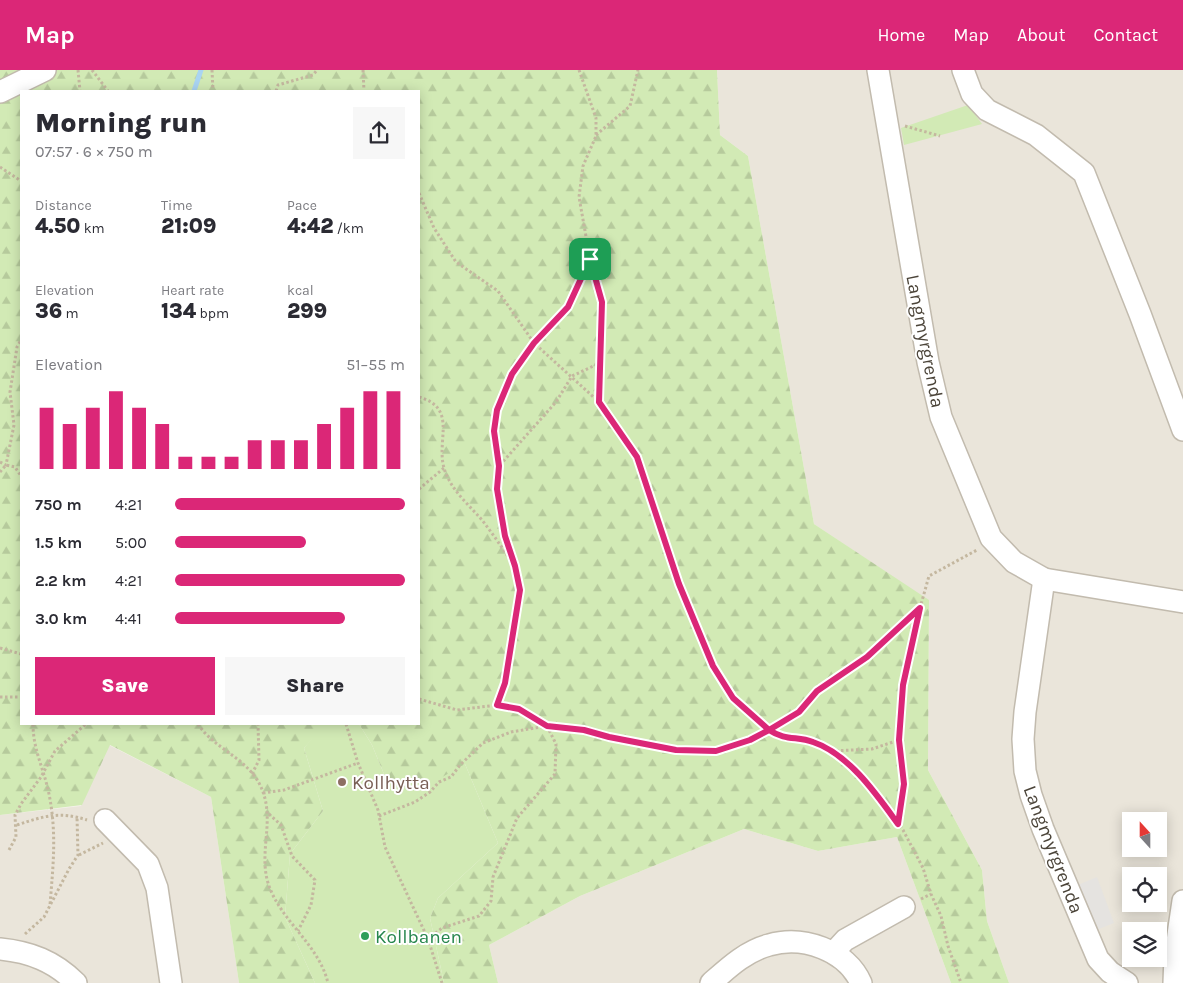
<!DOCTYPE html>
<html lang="en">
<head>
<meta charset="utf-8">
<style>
  :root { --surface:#fff; --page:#f7f7f7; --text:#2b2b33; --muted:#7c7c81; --accent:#db2777 }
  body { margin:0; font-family:Karla,sans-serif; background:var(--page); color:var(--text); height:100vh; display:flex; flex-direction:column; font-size:19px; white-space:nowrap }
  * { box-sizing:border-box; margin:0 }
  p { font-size:16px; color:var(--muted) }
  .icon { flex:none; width:28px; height:28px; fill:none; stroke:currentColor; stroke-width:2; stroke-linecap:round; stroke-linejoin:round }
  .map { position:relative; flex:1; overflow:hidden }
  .drawer { position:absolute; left:20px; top:20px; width:400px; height:635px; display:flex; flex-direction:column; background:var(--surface); border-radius:0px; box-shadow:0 2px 12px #0003 }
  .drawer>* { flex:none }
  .needle { width:32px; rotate:339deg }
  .tools { position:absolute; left:1122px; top:742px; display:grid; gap:10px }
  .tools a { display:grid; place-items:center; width:45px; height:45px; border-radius:0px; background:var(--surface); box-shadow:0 2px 12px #0003; font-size:25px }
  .pin { position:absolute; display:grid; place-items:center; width:42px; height:42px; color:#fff; margin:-21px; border-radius:10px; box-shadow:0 2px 8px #0006 }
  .round { display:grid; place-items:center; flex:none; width:52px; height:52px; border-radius:0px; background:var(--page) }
  .headline { display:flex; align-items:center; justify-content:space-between; height:85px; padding:0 15px }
  h1 { font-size:28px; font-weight:800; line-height:38px }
  .figures { display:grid; grid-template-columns:repeat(3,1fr); gap:8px; height:85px; padding:5px 15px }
  .figures div { display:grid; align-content:center }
  .figures b { font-size:21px; font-weight:800 }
  .figures small { font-size:14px; font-weight:400 }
  .figures p { font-size:14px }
  .chart { height:140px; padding:10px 15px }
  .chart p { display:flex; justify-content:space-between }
  .chart svg { width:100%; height:90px; margin-top:5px; stroke:var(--accent); stroke-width:6 }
  .button { display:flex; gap:10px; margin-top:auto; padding:10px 15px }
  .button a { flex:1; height:58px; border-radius:0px; background:var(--accent); color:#fff; font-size:20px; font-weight:800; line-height:58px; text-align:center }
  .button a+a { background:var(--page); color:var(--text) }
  ul { padding:0 15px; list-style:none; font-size:16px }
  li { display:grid; grid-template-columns:80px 60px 1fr; align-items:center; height:38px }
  li i { height:12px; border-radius:6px; background:var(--accent) }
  header { display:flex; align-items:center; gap:30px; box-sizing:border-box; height:70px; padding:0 25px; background:var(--accent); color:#fff }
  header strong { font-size:24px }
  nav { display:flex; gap:28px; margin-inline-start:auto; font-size:18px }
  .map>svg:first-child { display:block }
</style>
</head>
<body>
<header>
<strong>Map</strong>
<nav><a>Home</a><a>Map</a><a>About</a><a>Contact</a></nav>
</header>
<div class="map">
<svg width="1183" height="913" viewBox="0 0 1183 913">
  <defs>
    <pattern id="forest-firs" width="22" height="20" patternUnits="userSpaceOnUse" patternTransform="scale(1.25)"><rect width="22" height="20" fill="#d2eab5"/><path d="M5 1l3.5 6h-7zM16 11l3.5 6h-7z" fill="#b6ca9c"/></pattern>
  </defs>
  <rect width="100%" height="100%" fill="#f6f3ec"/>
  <g fill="#eae5da" fill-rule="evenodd">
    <path d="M717,0H1183V913H1009L987,851L982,800L928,700L929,531L814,454L748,86L720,65ZM1131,751H1159V779H1131ZM1131,806H1159V834H1131ZM1131,861H1159V889H1131Z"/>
    <path d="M109,675L211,727L239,913H0V745L81,736Z"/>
    <path d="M744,759L818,781L897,767L951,913H498L489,875L580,826Z"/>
  </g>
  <g fill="#d2eab5">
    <path d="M968,35L982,54L904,75L901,58Z"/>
    <path d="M359,654L372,675L386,709L465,694L498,773L438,828L430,848L444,913H315L285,847L290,784L323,741L304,678L323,655Z"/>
  </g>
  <path fill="url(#forest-firs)" d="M0,0H717L720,65L748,86L814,454L929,530L928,700L982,800L987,851L1009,913H951L897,767L818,781L744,759L580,826L489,875L498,913H444L430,848L438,828L498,773L465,694L416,722L386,709L372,675L359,654H419V21H21V654H326L304,678L323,741L290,784L285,847L315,913H239L211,727L110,675L82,735L0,745Z"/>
  <path fill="#e5e3e0" d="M1097,807L1114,853L1084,865L1066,820Z"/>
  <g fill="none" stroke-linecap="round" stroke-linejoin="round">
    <path stroke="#a9d4f2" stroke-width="5" d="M194,21L201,0"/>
    <defs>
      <g id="minor">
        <path d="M878,0L928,292L941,347L991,468L1014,492L1044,509L1183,532"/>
        <path d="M963,0L972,24L987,40L1036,65L1084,103L1140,244L1183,360"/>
        <path d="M0,22L45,0"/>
        <path d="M1044,509L1025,642L1023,669L1025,701L1031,725L1043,759L1098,889L1110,902L1127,913"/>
        <path d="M105,750L148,794L157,818L171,913"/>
        <path d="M0,879C30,882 54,891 76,913"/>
        <path d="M834,882L845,870L904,837"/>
        <path d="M711,913C728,898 746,881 769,875C803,865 846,880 861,913"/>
        <path d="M1174,913L1175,885L1183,831"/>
      </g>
    </defs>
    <use href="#minor" stroke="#c2bbae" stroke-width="24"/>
    <g stroke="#c4b79f" stroke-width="3" stroke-dasharray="2.5 2.5" stroke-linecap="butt">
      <path d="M78,0L80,21"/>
      <path d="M92,0L108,21"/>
      <path d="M212,0L213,21"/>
      <path d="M363,0L364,21"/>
      <path d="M579,0L596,48V66L583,96L579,127L590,189L602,232L599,332L637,387L679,514L713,596L733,628L769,660L778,666L793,670L812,671L830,681L858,703L881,728L903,760L923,798L931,824L941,846L948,876L961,913"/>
      <path d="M276,21L278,15L313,5L317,0"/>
      <path d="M905,56L940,66"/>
      <path d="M596,65L630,36L638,0"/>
      <path d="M0,97L21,111"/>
      <path d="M419,123L434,158L456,192L498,221L534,273L599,332"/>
      <path d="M419,327C458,338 436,370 444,398C450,419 468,434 482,450C493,464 503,479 513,494"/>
      <path d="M0,392L6,395L14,355L10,322L17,277L21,270"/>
      <path d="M500,395L556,332L572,306L600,293"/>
      <path d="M0,402L6,395L15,397L21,406"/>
      <path d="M419,419L444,398"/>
      <path d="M0,578L21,584"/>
      <path d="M0,627H21"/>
      <path d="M419,629L457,640L497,635L519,639L547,656L556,674L555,704L517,748L493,807L491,831L479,846L442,858L428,869"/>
      <path d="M497,635L505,613L520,520L515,496L505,465L497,419L499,396L494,361L497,340L513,304L534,273L568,237L590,190"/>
      <path d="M33,654C33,680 44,699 49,724C57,764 53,796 50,835"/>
      <path d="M198,654C213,678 247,688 260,715C277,749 257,782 269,816C282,852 319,875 328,913"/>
      <path d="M346,654L358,693L378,740L385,777L428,869L442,913"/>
      <path d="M831,681L872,679L899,670"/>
      <path d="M252,704L259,690L258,654"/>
      <path d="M263,723L284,720L358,693"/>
      <path d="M269,744L281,755L292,786L315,810L311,835L298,861"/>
      <path d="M379,746L415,732L430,722L439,712L451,707L460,695L483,673L511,662L547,656L584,660L664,678L697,682L716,681L750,670L799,642L817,621L854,597L902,556L920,538L929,506L977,480"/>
      <path d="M898,753L904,714L899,670L903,615L919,539"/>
      <path d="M17,755C44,746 59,741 87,750"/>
      <path d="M9,780L16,767L15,745L21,734L41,707L55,681L86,654"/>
      <path d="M79,785L103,773"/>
      <path d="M921,829L931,824"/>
      <path d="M25,864L44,847L69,799L78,785L77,747"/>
    </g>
    <use href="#minor" stroke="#fff" stroke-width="21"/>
  </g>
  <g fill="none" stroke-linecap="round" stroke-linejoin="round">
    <defs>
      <path id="route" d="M590,189L568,237L534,273L512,304L497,340L494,361L499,396L497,419L505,466L515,496L520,520L505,613L497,635L519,639L547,656L584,660L609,667L676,680L716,681L750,670L769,660C786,671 797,666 813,672C849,684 877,725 898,754L904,714L899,670L903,615L920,538L867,587L817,621L799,642L769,660L733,628L713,596L679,514L637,387L599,332L602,232L590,189"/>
    </defs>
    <use href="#route" stroke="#fff" stroke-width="10"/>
    <use href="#route" stroke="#db2777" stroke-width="6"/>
  </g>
  <circle fill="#8d6e63" stroke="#fff" stroke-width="2" cx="342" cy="712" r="5"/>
  <circle fill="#2e9e5b" stroke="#fff" stroke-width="2" cx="365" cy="866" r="5"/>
  <g text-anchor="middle" stroke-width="4" stroke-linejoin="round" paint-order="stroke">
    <g font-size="19" fill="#4b4439" stroke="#fff">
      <text transform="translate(926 271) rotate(79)" y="7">Langmyrgrenda</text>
      <text transform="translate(1054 779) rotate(69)" y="7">Langmyrgrenda</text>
    </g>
    <g font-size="19" fill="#785e54" stroke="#fff" text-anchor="start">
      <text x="352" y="719">Kollhytta</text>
    </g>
    <g font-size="19" fill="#27864d" stroke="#fff" text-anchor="start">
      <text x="375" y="873">Kollbanen</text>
    </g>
  </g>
</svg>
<div class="tools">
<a><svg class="needle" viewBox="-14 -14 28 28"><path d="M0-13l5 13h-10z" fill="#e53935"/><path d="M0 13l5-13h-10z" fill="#7c7c81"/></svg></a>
<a><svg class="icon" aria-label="locate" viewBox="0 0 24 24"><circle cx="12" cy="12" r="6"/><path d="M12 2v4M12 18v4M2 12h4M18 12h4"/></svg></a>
<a><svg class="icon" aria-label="layers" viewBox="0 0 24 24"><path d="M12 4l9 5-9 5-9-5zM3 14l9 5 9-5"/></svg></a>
</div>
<div class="pin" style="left:590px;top:189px;background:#1e9e55"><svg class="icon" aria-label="arrive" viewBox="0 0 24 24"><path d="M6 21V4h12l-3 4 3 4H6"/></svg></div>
<section class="drawer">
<div class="headline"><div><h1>Morning run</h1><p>07:57 · 6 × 750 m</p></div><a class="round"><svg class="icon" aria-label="share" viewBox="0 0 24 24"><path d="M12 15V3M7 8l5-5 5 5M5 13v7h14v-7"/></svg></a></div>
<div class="figures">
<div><p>Distance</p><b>4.50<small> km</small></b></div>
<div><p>Time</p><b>21:09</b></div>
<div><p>Pace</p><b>4:42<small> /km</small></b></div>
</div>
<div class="figures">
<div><p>Elevation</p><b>36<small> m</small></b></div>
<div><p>Heart rate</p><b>134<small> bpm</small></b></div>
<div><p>kcal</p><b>299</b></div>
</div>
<div class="chart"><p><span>Elevation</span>51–55 m</p>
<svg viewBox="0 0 160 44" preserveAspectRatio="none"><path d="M5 44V14M15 44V22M25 44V14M35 44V6M45 44V14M55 44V22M65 44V38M75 44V38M85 44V38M95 44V30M105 44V30M115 44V30M125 44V22M135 44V14M145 44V6M155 44V6"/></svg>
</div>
<ul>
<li><b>750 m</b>4:21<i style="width:100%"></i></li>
<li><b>1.5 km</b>5:00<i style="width:57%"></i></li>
<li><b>2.2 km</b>4:21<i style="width:100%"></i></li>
<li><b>3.0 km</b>4:41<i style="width:74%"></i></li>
</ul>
<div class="button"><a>Save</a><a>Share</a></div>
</section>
</div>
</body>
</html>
